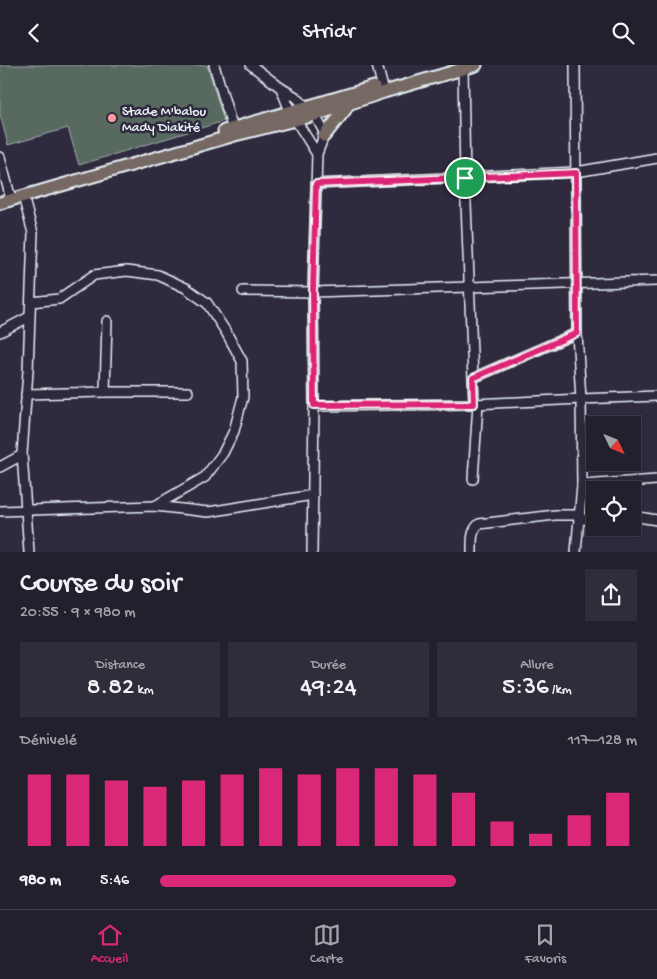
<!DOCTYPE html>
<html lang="fr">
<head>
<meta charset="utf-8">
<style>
  :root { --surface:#23202e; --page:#2f2d3a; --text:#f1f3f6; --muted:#a3a3aa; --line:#403e4a; --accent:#db2777 }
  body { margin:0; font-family:"Gochi Hand",sans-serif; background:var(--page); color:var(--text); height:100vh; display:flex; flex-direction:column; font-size:19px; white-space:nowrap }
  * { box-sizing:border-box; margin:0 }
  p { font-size:16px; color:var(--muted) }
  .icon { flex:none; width:28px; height:28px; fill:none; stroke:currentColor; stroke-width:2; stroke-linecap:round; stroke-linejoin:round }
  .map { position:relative; height:487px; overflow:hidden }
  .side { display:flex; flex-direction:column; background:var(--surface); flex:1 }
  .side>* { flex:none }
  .needle { width:32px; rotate:133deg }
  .tools { position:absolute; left:586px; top:351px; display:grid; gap:10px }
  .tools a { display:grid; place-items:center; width:55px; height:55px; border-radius:0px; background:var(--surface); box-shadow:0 2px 8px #0003,0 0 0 1px var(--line); font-size:25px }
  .pin { position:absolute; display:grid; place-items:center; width:42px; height:42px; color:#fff; margin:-21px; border:2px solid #fff; border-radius:50%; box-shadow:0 1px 5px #0007 }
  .round { display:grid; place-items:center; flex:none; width:52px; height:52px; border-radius:0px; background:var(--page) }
  .overview { display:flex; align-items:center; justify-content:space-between; height:85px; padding:0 20px }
  h1 { font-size:28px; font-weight:600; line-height:38px }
  .stats { display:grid; grid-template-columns:repeat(3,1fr); gap:8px; height:85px; padding:5px 20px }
  .stats div { display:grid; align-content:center; border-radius:0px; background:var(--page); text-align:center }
  .stats b { font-size:25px; font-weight:600 }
  .stats small { font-size:14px; font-weight:400 }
  .stats p { font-size:14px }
  .chart { height:140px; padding:10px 20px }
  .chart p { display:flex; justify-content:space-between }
  .chart svg { width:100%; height:90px; margin-top:5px; stroke:var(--accent); stroke-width:6 }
  ul { padding:0 20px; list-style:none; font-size:16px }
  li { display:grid; grid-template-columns:80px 60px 1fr; align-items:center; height:38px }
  li i { height:12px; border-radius:6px; background:var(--accent) }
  header { display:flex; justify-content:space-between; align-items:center; height:65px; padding:0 20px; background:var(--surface); font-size:22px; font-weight:600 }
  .menu { display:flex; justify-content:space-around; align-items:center; height:70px; border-top:1px solid var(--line); background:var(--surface); font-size:14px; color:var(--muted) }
  .menu a { display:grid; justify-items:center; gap:2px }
  .menu .active { color:var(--accent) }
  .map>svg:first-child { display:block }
</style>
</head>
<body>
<header><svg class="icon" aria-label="back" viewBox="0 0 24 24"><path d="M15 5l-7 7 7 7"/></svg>Stridr<svg class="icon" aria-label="search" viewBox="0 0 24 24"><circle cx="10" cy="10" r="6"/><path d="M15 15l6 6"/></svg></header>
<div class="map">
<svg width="657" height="487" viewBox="0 0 657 487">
  <rect width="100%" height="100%" fill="#2f2a3d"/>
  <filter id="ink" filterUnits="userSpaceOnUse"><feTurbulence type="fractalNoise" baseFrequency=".02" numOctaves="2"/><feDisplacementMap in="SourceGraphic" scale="10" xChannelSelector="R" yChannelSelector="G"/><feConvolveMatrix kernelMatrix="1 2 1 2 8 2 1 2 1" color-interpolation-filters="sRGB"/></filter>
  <g filter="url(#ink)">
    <path fill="#596960" stroke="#a0adac" d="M0,0H207L224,56L79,100L68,63L8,80L0,49Z"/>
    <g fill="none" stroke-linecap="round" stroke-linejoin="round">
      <defs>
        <g id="minor">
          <path d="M214,0L234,68"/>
          <path d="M251,0L281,23L296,32L315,50L324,67L322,76L317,89L313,227L314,341L312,487"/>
          <path d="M377,0L384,27"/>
          <path d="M463,3L465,113L474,339"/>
          <path d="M281,23L290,46L317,89"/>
          <path d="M0,92L11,134"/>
          <path d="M316,119L576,107L657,93"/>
          <path d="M23,131L33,168L28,306L22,389L29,487"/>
          <path d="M243,226L313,227L657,216"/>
          <path d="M31,237L59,234L94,210L127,206L158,210L186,223L207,238L226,267L242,296L243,332L234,366L223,388L205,412L155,441"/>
          <path d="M0,267L29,252"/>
          <path d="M577,268L581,334L657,331"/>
          <path d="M473,313L577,268L575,0"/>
          <path d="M105,327L107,256"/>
          <path d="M26,329L105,327H188"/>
          <path d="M314,341L474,339L581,334L582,420L576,487"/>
          <path d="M0,402L22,390"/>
          <path d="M473,414L478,339"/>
          <path d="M582,420L657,415"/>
          <path d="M0,446L155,441L208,447L313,430"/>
          <path d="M632,451L657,455"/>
          <path d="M579,453L595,457"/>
          <path d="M472,487C472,476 471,466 479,459L555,450H580"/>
        </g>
        <g id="major">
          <path d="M224,66L374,22"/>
          <path d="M324,71L345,45L349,37"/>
          <path d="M0,138L235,70L315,50L384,27L476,0"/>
        </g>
      </defs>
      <use href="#minor" stroke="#e8f1f8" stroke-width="12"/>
      <use href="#major" stroke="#e8f1f8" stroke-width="15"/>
      <use href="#minor" stroke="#2f2a3d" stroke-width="9"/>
      <use href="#major" stroke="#766964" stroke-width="11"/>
    </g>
  </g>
  <g fill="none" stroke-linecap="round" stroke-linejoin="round" filter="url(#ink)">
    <defs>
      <path id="route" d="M576,108L577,268L473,313L474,339L314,340L313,227L316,119Z"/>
    </defs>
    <use href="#route" stroke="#fff" stroke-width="10"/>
    <use href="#route" stroke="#db2777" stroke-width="6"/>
  </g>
  <circle fill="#ff9aa2" stroke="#2f2a3d" stroke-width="2" cx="112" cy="53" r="5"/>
  <g text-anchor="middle" stroke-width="5" stroke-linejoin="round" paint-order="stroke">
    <g font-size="14" fill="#e8f1f8" stroke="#2f2a3d" text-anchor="start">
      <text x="122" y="50">Stade M'balou<tspan x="122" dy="16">Mady Diakité</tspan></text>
    </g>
  </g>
</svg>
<div class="tools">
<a><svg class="needle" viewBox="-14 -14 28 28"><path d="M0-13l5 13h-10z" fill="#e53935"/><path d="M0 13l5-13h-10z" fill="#a3a3aa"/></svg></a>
<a><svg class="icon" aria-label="locate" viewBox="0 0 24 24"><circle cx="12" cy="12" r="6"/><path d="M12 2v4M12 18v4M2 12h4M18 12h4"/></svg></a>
</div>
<div class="pin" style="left:465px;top:113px;background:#1e9e55"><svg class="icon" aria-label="arrive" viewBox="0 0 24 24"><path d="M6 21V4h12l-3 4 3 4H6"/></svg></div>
</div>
<section class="side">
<div class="overview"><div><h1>Course du soir</h1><p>20:55 · 9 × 980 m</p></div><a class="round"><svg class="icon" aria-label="share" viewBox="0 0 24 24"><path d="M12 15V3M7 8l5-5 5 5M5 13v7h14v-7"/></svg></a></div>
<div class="stats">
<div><p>Distance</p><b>8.82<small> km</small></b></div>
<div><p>Durée</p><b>49:24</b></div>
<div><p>Allure</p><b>5:36<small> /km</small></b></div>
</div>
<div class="chart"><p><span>Dénivelé</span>117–128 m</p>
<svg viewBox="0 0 160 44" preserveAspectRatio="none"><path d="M5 44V9M15 44V9M25 44V12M35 44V15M45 44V12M55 44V9M65 44V6M75 44V9M85 44V6M95 44V6M105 44V9M115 44V18M125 44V32M135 44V38M145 44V29M155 44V18"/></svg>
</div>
<ul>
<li><b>980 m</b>5:46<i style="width:62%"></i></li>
</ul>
</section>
<nav class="menu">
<a class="active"><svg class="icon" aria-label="home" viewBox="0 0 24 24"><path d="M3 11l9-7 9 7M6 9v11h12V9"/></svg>Accueil</a>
<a><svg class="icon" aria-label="map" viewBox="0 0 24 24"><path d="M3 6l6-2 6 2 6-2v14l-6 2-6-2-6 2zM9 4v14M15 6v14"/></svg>Carte</a>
<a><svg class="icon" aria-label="saved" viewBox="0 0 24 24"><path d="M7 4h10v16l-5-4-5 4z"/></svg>Favoris</a>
</nav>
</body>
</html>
